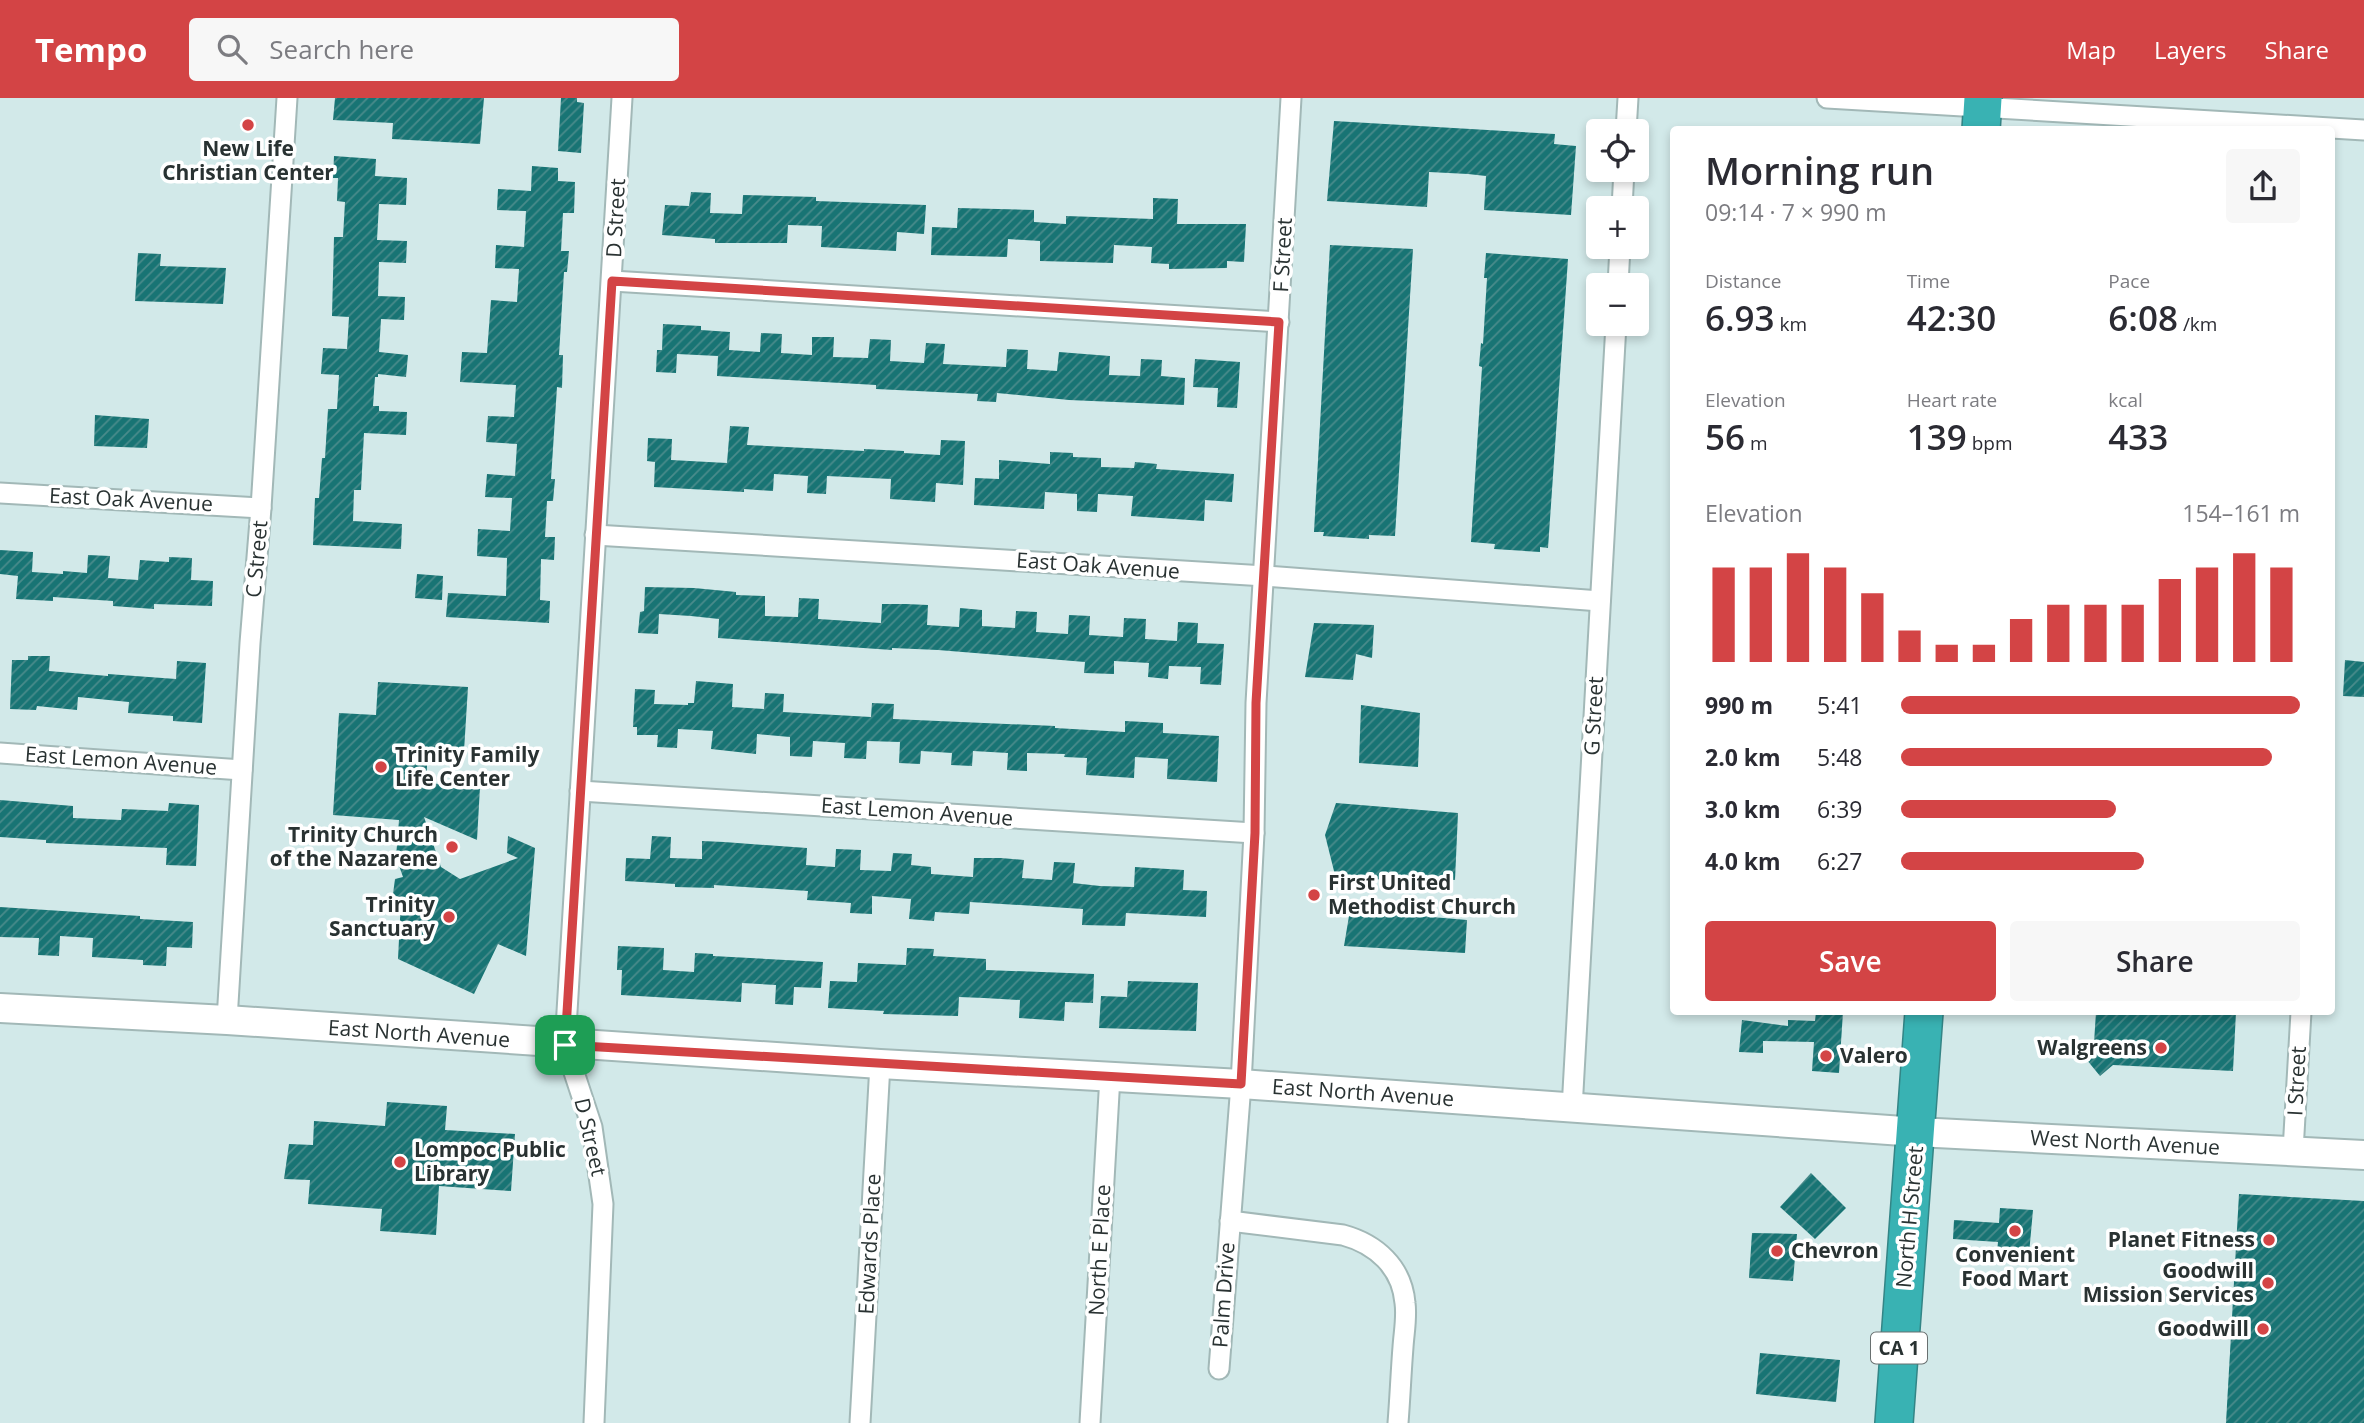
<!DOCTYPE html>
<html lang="en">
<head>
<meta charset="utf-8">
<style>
  :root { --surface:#fff; --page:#f7f7f7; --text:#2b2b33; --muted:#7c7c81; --accent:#d34445 }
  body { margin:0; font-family:"Open Sans",sans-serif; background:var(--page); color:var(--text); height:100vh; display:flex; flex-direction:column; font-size:26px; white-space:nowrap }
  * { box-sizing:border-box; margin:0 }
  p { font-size:23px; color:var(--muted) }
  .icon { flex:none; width:38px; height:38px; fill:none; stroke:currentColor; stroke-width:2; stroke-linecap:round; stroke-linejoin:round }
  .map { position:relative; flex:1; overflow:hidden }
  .sheet { position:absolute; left:1670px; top:28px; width:665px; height:889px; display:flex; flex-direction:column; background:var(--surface); border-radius:7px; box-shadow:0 4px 10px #0003 }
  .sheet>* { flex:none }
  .controls { position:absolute; left:1586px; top:21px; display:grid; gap:14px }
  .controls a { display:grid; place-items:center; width:63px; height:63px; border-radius:7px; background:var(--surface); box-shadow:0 4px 10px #0003; font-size:35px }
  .pin { position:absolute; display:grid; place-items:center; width:60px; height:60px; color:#fff; margin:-30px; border-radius:14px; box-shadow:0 4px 10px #0006 }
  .round { display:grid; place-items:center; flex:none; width:74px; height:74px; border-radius:7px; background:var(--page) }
  .overview { display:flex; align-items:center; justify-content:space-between; height:119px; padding:0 35px }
  h1 { font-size:38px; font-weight:600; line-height:52px }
  .stats { display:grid; grid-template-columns:repeat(3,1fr); gap:10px; height:119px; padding:7px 35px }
  .stats div { display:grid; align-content:center }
  .stats b { font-size:35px; font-weight:600 }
  .stats small { font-size:19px; font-weight:400 }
  .stats p { font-size:19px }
  .chart { height:196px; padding:14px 35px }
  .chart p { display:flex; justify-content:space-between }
  .chart svg { width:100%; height:126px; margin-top:7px; stroke:var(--accent); stroke-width:6 }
  .cta { display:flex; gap:14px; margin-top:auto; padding:14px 35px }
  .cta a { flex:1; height:80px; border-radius:7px; background:var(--accent); color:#fff; font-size:28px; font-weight:600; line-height:80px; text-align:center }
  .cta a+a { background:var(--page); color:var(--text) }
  ul { padding:0 35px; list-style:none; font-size:23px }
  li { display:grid; grid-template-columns:112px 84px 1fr; align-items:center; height:52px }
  li i { height:18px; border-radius:9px; background:var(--accent) }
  header { display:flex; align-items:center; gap:42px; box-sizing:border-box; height:98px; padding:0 35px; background:var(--accent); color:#fff }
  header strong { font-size:33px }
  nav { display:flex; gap:38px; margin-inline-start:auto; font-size:24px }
  .search { width:490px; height:63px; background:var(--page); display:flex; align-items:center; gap:18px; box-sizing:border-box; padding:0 24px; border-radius:7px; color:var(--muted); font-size:26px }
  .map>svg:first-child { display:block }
</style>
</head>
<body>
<header>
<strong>Tempo</strong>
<div class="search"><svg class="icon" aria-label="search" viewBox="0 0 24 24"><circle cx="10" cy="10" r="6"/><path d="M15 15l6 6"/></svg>Search here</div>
<nav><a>Map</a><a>Layers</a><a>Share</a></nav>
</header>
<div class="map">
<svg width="2364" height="1325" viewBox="0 0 2364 1325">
  <defs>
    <pattern id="building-hatch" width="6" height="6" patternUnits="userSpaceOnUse" patternTransform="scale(1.75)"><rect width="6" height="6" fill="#187474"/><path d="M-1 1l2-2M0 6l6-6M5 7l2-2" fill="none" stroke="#4a8b8b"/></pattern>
  </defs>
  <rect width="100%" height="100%" fill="#d2e9e9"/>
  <g fill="url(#building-hatch)">
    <path d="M335,0H484L480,46L392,41L393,25L333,22Z"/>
    <path d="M561,0H577V4L584,5L581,55L558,53Z"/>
    <path d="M1334,23L1555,36L1554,46L1576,48L1571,117L1484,112L1486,78L1468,76L1429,74L1427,109L1327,103Z"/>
    <path d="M334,58L376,61L375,78L407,80L406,107L379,106L377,142L407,143L406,165L379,164L378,198L405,199L404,222L381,221L379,254L408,257L406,279L378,276V279H375L373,308H379V313L407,314L406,337L364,335L361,392H354L353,423L402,426L401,451L313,447L315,400H319L322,360H325L328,311H337L339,277L321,276L323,250L347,251L349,219L332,218L334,139H343L345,104L337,103L338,80H333Z"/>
    <path d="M532,68L558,70V83L575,84L574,115H563L561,153H569L567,174H564L559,257H563L562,290L557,289L551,381H555L553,403H547L545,439H555L554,462L541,461L540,502L550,503L549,525L446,519L448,495L506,498L507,460L477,458L478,431L510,433L512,400L485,399L487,376L515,378L517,346L486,344L488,318L514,319L516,287L460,284L462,254L487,255L491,202L517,204L519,171L495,170L496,147L524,149L526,113L497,112L498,91L531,93Z"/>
    <path d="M691,94L711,95L710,115L742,116L743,97L816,99V103L926,107L924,136L897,134L896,153L821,149L822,128L788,127L787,145H715V141L662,137L665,107L689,108Z"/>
    <path d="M1153,100L1178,101L1177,126H1246L1244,164L1227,163V170L1169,171V166L1151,165L1152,149L1114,147L1113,165L1040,163V143L1008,141L1007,159L931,157L932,129L957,130L958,110L1034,112V124L1066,126V118L1153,121Z"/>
    <path d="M1330,147L1413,151L1395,438L1369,437V441L1323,438L1324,434H1314Z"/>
    <path d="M138,155L161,156L160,168L226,170L223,206L135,203Z"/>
    <path d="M1486,155L1568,161L1548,450L1540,449V454L1494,451L1495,446L1471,444L1482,269L1479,268L1481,245L1483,246L1487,180H1484Z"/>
    <path d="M663,226L701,228V232L730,234L729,252L760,254L761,235L782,236L781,255L812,257V239H834L833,259L868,260L870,241L891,242L890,263L924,265L926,245L945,246L943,266L1006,269L1007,251L1028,252L1027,271L1057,273L1059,254L1110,258L1109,277L1140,278L1141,261L1162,262L1161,278L1185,280L1184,307L1069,302L997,295L996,304L977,303L978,296L876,291V287L717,278L718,258L677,256L676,275L656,274L657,252H662Z"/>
    <path d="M1195,261L1240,264L1237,310L1217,309L1218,290L1193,289Z"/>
    <path d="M95,317L149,321L147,350L94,348Z"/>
    <path d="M730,328L749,329L747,347L864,353V351L904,353V355L940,357L941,342L965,343L963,387L936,385L935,404L890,401L891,381L827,378L826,396L807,395L808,378L774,376L773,393L744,391V394L654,389L655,364L647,363L648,340L672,341L671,362L727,365Z"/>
    <path d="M1050,354L1073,355V359L1101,360V369L1134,370L1135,364L1157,366L1156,371L1234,376L1232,404L1205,402L1204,423L1131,418L1133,398L1098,396L1097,414L1077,413V396L1045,394L1044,411L974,407L975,380L999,381V362L1050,366Z"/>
    <path d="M0,452L33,454L32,474L63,476V473L87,475L88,457L110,458L108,480L138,482L140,462L169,464V459L192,460L191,482L213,483L212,508L154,506V511L113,508V503L53,499V503L16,501L18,478L0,476Z"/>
    <path d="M417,476L443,478L442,502L415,500Z"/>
    <path d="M645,489L694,490L736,494V497L765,498V518L798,519L799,500L819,501L818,521L881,525L882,506H906L928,507L927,527L959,529L960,510L982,512V528L1015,530L1016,513L1037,514L1036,534L1068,536L1069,517L1090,518L1089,537L1123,539L1124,520L1146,521L1145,541L1177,543L1178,524L1198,525L1197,545L1224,546L1221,587L1200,586L1201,569L1169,568L1168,581L1148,579L1149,565L1114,563V576L1084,575L1085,564L938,552L892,550V552L718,540L719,521L691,518L659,516L658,536L638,535L640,514L644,513Z"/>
    <path d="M1314,525L1374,527L1372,560L1356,556L1353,582L1305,579Z"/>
    <path d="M28,558H50L49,573L108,578V576L176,581L177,563L206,565L202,625L173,623V618L128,615L129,604L78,599L77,612L37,608L36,612L10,611L12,562H28Z"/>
    <path d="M2345,562L2364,564V599L2343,598Z"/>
    <path d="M696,583L733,586L732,609L764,611L765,595L784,596L783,614L871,619L872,605L894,606L893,621L1055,628V630L1125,634V623L1163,625V635L1219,638L1217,684L1167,681L1168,661L1135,659L1134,680L1086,677L1087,660L1064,659L1065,656L1027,655V673L1007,672L1008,655L973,653L972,668L951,667L952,655L921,653L920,666L899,665L900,644L867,643L866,661L844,660L845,645L813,643L812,659L790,658V639L757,636L756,656L711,651L713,633L678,631L677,650L657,649L658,637H637V629H633L635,591L655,592L654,606L688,607V605H694Z"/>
    <path d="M378,584L468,589L464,653L428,651L426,685L480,689L477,742L424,719L441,769L460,781L518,760L507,755L508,738L535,750L526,858L498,846L474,896L398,861L401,801L393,796L395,781L403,779L396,759L399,722L333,717L339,615L376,617Z"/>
    <path d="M1361,607L1420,615L1418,669L1359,665Z"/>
    <path d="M0,702L73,708V720L121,722L122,711L168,713L169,705L199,707L196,768L166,767L167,750L46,745V742L0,739Z"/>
    <path d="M1336,705L1458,715L1455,782L1336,781L1325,737Z"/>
    <path d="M652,738L671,739L670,760L702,761V743L724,744L807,750L806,767L835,769L836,751L861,752L860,772L891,773L893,755L912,756L911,767L931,769V776L973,779L974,760H1001L1024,762L1022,780L1052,782L1054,764L1075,765L1073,785L1100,788L1134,789L1135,769L1184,772L1183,792L1207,793L1206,819L1126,815L1125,828L1082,827L1083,811L970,804L969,816L935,814L934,823L909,821L911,801L872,798V816L850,815L851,805L807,802L808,793L714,787V790L675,789V786L625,783L626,760L650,761Z"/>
    <path d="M0,809L140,818V821L193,824L192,850L167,849L166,868L143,867V862L92,859L93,840L60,838L59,858L38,857L39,840L0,839Z"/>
    <path d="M1350,812L1467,822L1465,855L1344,848Z"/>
    <path d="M618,848L664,850L663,872L694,874L695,855L713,856V858L823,864L821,890L794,889L793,907L775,906L776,887L742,885L741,904L621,897L622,872H617Z"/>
    <path d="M907,850L934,851L933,858L986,861V872L1094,876L1093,905L1065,904L1064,923L1019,920L1020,902L984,900L959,899L958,918L883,916L884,913L828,910L830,883L857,884L858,865L906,867Z"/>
    <path d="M1128,883L1198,885L1196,933L1099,930L1101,898L1127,899Z"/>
    <path d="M1816,914H1843L1839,975L1812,973L1814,944L1763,943V955L1739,954L1742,922L1788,928V922L1815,923Z"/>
    <path d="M2096,914H2236L2233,973L2113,967L2100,978L2082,956L2094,945Z"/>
    <path d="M387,1004L447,1008L445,1032L515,1036L511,1093L439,1088L436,1137L380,1133L382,1111L308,1106L310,1082L284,1081L289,1046L313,1047L314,1023L385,1028Z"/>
    <path d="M1811,1075L1846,1110L1815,1141L1780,1109Z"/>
    <path d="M2239,1096L2364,1103V1325H2226Z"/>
    <path d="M2000,1110L2033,1112L2029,1156L1997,1154L1998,1144L1953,1141L1954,1122L1999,1125Z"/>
    <path d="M1752,1135L1797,1136L1793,1183L1749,1180Z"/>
    <path d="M1760,1255L1840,1262L1836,1304L1756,1296Z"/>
  </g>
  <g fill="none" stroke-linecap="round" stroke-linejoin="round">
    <defs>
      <g id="street">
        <path d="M1827,0L2364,32"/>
        <path d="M1626,33L1628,0"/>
        <path d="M1622,110L1624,72"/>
        <path d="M612,183L1279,224"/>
        <path d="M1618,187L1620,149"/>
        <path d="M0,395L261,410"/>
        <path d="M595,437L1265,478L1600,503"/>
        <path d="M0,655L242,672"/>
        <path d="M580,693L1254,735"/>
        <path d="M227,922L250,545L261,410L287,0"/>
        <path d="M1572,1011L1616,226"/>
        <path d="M2293,1053L2301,914"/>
        <path d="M1230,1123L1343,1137C1376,1146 1402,1169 1405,1205C1407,1219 1404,1234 1403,1249C1401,1274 1400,1300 1398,1325"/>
        <path d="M1219,1271L1241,986L1254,735L1256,605L1291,0"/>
        <path d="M594,1325L603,1106L592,1029L565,947L622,0"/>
        <path d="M860,1325L880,966"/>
        <path d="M1090,1325L1110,978"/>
      </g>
      <path id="secondary" d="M0,910L227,922L880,966L1241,986L1917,1034L2364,1057"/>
      <g id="highway">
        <path d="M1981,32L1983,0"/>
        <path d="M1894,1325L1924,914"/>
      </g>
    </defs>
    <use href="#street" stroke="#a2b8b7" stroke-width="23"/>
    <use href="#secondary" stroke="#a2b8b7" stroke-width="32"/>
    <use href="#highway" stroke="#338586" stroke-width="40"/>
    <use href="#street" stroke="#fff" stroke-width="19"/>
    <use href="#secondary" stroke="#fff" stroke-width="28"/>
    <use href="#highway" stroke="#39b2b3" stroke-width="37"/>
  </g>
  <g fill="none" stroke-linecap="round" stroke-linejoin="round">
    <defs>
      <path id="route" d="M612,183L1279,224L1256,605L1255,735L1241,986L565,947Z"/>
    </defs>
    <use href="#route" stroke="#fff" stroke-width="14"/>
    <use href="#route" stroke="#d34445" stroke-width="9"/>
  </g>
  <g fill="#d34445" stroke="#fff" stroke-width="2.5">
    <circle cx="248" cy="27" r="7"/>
    <circle cx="381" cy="669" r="7"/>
    <circle cx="452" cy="749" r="7"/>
    <circle cx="1314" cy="797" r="7"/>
    <circle cx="449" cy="819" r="7"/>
    <circle cx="2161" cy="950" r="7"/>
    <circle cx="1826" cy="958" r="7"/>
    <circle cx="400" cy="1064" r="7"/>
    <circle cx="2015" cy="1133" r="7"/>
    <circle cx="2269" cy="1142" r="7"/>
    <circle cx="1777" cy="1153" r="7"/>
    <circle cx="2268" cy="1185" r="7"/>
    <circle cx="2263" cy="1231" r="7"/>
  </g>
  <g text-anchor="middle" stroke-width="7" stroke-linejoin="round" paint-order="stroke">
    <rect fill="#fff" stroke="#697070" stroke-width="2" x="1871" y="1234.5" width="56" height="31" rx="5"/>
    <g font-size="19" font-weight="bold" fill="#293232">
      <text x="1899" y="1257">CA 1</text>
    </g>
    <g font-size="21" font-weight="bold" fill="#293232" stroke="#fff" text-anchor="end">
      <text x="248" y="58" text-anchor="middle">New Life<tspan x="248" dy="24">Christian Center</tspan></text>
      <text x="395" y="664" text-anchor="start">Trinity Family<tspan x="395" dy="24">Life Center</tspan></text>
      <text x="438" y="744">Trinity Church<tspan x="438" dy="24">of the Nazarene</tspan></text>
      <text x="1328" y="792" text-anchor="start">First United<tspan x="1328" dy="24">Methodist Church</tspan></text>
      <text x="435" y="814">Trinity<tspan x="435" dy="24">Sanctuary</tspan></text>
      <text x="2147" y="957">Walgreens</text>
      <text x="1840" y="965" text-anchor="start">Valero</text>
      <text x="414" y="1059" text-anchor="start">Lompoc Public<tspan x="414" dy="24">Library</tspan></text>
      <text x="2255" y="1149">Planet Fitness</text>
      <text x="1791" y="1160" text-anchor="start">Chevron</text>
      <text x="2015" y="1164" text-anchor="middle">Convenient<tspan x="2015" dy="24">Food Mart</tspan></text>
      <text x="2254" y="1180">Goodwill<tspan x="2254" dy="24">Mission Services</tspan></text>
      <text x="2249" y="1238">Goodwill</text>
    </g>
    <g font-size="21" fill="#293232" stroke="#fff">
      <text transform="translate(616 120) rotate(-87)" y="7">D Street</text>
      <text transform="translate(1283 157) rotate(-87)" y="7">F Street</text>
      <text transform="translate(131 402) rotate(3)" y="7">East Oak Avenue</text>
      <text transform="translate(257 461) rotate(-85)" y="7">C Street</text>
      <text transform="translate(1098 468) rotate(4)" y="7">East Oak Avenue</text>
      <text transform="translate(1594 618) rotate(-87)" y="7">G Street</text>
      <text transform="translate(121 663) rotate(4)" y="7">East Lemon Avenue</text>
      <text transform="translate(917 714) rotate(4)" y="7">East Lemon Avenue</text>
      <text transform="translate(419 936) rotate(4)" y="7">East North Avenue</text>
      <text transform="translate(2297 983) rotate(-87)" y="7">I Street</text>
      <text transform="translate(1363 995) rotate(4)" y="7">East North Avenue</text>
      <text transform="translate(590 1039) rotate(77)" y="7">D Street</text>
      <text transform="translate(2125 1045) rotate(3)" y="7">West North Avenue</text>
      <text transform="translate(1910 1119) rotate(-85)" y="7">North H Street</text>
      <text transform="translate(870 1146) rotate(-87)" y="7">Edwards Place</text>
      <text transform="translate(1100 1152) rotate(-87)" y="7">North E Place</text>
      <text transform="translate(1224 1197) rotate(-86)" y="7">Palm Drive</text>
    </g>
  </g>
</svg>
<div class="controls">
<a><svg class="icon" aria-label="locate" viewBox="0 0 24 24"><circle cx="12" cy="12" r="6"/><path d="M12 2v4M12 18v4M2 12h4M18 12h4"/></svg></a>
<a>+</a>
<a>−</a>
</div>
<div class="pin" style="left:565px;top:947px;background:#1e9e55"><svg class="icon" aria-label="arrive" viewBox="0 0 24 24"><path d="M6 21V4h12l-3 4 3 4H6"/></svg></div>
<section class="sheet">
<div class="overview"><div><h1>Morning run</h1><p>09:14 · 7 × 990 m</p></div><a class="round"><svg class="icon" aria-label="share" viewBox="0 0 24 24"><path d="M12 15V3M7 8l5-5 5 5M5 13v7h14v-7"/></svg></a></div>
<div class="stats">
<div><p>Distance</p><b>6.93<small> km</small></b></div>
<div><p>Time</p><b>42:30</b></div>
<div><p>Pace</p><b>6:08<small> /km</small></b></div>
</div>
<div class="stats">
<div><p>Elevation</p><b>56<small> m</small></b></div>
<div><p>Heart rate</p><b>139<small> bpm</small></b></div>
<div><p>kcal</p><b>433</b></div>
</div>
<div class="chart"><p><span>Elevation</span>154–161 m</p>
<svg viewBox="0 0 160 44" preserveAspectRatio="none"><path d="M5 44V11M15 44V11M25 44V6M35 44V11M45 44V20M55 44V33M65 44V38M75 44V38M85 44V29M95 44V24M105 44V24M115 44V24M125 44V15M135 44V11M145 44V6M155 44V11"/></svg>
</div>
<ul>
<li><b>990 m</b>5:41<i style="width:100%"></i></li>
<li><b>2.0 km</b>5:48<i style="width:93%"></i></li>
<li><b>3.0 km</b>6:39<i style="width:54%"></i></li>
<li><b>4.0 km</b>6:27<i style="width:61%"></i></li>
</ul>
<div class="cta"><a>Save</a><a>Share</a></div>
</section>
</div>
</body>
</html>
